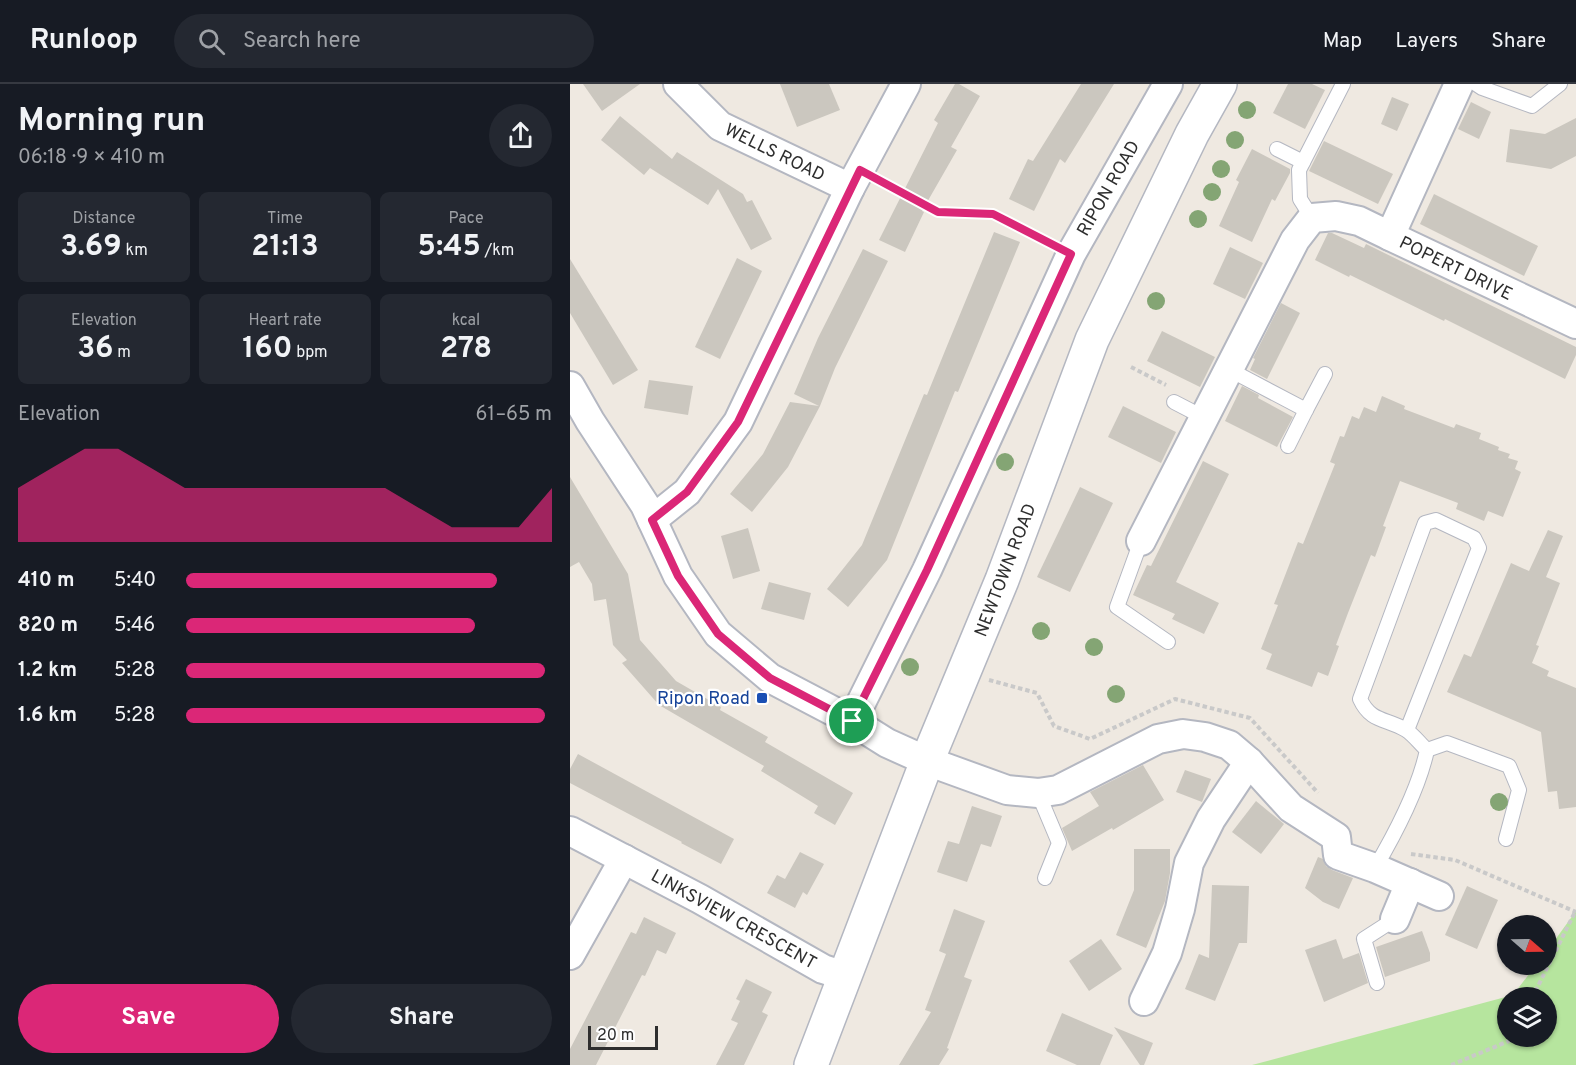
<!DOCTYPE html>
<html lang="en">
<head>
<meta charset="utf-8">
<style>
  :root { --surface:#171b24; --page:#242831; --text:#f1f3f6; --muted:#9ea1a6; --line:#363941; --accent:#db2777 }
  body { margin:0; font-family:Overpass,sans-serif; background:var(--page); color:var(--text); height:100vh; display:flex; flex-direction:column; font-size:22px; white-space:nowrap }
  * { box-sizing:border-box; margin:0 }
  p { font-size:20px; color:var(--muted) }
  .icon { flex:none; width:33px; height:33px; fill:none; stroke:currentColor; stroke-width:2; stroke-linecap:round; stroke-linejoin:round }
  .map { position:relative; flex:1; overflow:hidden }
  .sheet { display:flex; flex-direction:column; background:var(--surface); width:570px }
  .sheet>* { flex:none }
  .needle { width:39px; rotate:110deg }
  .buttons { position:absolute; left:927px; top:831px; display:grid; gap:12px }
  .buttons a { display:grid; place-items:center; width:60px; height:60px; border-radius:50%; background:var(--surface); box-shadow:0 2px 4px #0004; font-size:30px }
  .scale { position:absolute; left:18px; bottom:15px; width:70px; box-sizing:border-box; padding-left:6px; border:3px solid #2e2e2e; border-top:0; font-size:16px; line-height:21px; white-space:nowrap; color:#2e2e2e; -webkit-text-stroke:4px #fff; paint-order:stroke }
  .pin { position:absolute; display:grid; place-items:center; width:51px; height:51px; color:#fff; margin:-26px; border:3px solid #fff; border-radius:50%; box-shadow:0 2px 6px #0007 }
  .round { display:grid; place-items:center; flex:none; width:63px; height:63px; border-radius:32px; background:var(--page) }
  .head { display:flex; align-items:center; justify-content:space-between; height:102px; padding:0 18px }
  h1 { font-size:33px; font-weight:700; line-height:45px }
  .metrics { display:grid; grid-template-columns:repeat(3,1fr); gap:9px; height:102px; padding:6px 18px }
  .metrics div { display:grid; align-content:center; border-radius:9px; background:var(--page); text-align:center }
  .metrics b { font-size:30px; font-weight:700 }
  .metrics small { font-size:16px; font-weight:400 }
  .metrics p { font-size:16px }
  .chart { height:168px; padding:12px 18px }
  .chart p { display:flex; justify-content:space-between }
  .chart svg { width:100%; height:108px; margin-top:6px; fill:var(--accent); opacity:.7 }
  .button { display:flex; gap:12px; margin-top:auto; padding:12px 18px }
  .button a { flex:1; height:69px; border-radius:36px; background:var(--accent); color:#fff; font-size:24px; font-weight:700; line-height:69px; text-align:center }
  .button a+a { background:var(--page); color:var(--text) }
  ul { padding:0 18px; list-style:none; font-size:20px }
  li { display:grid; grid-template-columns:96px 72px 1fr; align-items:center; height:45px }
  li i { height:15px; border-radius:8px; background:var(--accent) }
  header { display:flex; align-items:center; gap:36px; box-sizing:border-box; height:84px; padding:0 30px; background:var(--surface); border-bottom:2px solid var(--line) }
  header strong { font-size:28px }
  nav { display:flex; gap:33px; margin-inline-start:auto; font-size:21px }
  .search { width:420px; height:54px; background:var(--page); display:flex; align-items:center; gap:15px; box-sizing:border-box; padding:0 21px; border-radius:33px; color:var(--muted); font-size:22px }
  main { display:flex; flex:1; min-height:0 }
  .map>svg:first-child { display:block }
</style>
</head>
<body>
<header>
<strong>Runloop</strong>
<div class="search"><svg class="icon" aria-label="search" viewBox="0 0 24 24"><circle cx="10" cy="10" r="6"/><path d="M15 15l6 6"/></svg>Search here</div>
<nav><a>Map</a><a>Layers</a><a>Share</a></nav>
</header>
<main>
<section class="sheet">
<div class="head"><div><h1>Morning run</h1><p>06:18 · 9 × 410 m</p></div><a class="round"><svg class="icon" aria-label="share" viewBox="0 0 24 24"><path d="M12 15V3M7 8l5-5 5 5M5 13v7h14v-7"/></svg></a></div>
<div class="metrics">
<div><p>Distance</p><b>3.69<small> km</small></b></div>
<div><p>Time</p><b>21:13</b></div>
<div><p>Pace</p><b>5:45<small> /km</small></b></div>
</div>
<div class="metrics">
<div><p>Elevation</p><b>36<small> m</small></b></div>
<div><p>Heart rate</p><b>160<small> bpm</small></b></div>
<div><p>kcal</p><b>278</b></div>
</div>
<div class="chart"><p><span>Elevation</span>61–65 m</p>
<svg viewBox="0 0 160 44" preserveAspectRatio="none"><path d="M0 44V22L10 14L20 6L30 6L40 14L50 22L60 22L70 22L80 22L90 22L100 22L110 22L120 30L130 38L140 38L150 38L160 22V44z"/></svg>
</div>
<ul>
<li><b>410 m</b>5:40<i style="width:85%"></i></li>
<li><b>820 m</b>5:46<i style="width:79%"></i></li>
<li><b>1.2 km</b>5:28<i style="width:98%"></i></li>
<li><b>1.6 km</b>5:28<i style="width:98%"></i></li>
</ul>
<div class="button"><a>Save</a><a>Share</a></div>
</section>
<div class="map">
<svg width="1006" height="981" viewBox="0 0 1006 981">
  <rect width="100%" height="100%" fill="#efe9e1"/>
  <path fill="#b6e59e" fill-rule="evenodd" d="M1006,827V981H682L943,911L966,881L976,880L977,867ZM938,914H976V952H938Z"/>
  <g fill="#cbc7bf">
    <path d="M13,0H70L32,27Z"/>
    <path d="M210,0H259L270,26L227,43Z"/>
    <path d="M385,0H389L410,12L381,63L387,66L352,127L354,128L335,168L309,156L368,39L364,36Z"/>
    <path d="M511,0H544L495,79L490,75L464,127L439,115L458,75L463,77Z"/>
    <path d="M718,0H742L755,6L735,45L703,29Z"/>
    <path d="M822,13L839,20L827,47L811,40Z"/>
    <path d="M901,18L921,28L909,55L888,45Z"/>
    <path d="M50,32L102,75L107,68L173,110L177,118L182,116L202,155L181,166L148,105L138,121L80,84L74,91L31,56Z"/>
    <path d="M1006,34V72L981,85L936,78L940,45L975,50Z"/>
    <path d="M754,57L823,90L808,120L739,87Z"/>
    <path d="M682,65L720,85V89L705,117L702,115L682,158L649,142L669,98L666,96Z"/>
    <path d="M864,110L968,162L954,192L850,140Z"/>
    <path d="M424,148L450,158L388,308L385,307L317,476L278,523L257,505L292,461L354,310L357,311L379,257Z"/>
    <path d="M758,149H762L794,164L796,160L1006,263V271L995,295L875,235L874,237L780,191L779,193L745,176Z"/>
    <path d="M660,163L693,179L675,215L643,200Z"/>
    <path d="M293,165L318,177L265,284L250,322L218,383L182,428L160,410L193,370L220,318L249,322L224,310L248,254Z"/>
    <path d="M167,174L192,187L150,275L125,263Z"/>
    <path d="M0,175L68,286L43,301L0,229Z"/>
    <path d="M711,219L730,229L697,295L680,286L685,275L683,274Z"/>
    <path d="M592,247L645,273L630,303L577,277Z"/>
    <path d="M79,296L123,302L118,331L74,324Z"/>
    <path d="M672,302L689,311L688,314L723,333L707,363L655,337Z"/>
    <path d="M812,312L835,322L834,325L884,344L886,340L911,349L909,355L929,363L928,366L940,370L938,374L948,377L945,385L951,388L933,433L918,427L914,437L886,425L888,419L830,397L813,442L816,443L805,473L801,471L778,529L766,561L769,562L758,592L748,588L742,603L696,585L702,570L691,565L708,521L704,520L728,458L733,460L765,380L760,378L770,352L774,353L782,332L789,335L794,323L806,328Z"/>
    <path d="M553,322L606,348L591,379L538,353Z"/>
    <path d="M633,377L659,390L606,498L649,519L634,550L602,535L605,530L563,511L577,481L581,482Z"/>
    <path d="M0,393L58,490L70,556L106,597L151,623L150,626L198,653L195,658L283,709L265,741L244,729L248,722L191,687L194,682L89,621L52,579L57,576L43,561L36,515L24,517L22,500L9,478L0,483Z"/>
    <path d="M510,403L543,419L500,508L467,493Z"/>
    <path d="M178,444L190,487L163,495L151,452Z"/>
    <path d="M978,446L993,452L976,493L990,499L966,561L969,562L962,579L979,587L977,592L1006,604V723L989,725L987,707L978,708L971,648L877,608L894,570L901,573L941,479L959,487Z"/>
    <path d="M199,498L241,509L234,536L191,525Z"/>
    <path d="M8,670L164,755L151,780L111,759L112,758L0,699V685Z"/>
    <path d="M573,681L594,716L543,746L542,744L502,767L492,744L529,722L520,708Z"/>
    <path d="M615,686L641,695L632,718L606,708Z"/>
    <path d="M686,717L714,740L691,770L662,748Z"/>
    <path d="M402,722L432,732L421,763L411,760L397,798L367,788L378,757L389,760Z"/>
    <path d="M564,765H600V789L595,817L576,864L546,851L564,806Z"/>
    <path d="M230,768L254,780L237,811L233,808L225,824L197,809L207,791L215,795Z"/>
    <path d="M748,773L753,775L756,782L762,786L783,794L769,825L753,818L735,804Z"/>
    <path d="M642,801L679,802L677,859H669L645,917L615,905L629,870L639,874Z"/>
    <path d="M897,802L928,816L907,865L875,851Z"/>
    <path d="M384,825L415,837L394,893L402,896L377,964L379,965L369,981H329L361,928L355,926L376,870L369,867Z"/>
    <path d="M74,833L106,849L96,870L87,866L75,892L72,891L26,981H0V965L61,848L66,850Z"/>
    <path d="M852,847L860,869V877L815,893L806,863Z"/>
    <path d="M531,855L552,885L519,907L499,877Z"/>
    <path d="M766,855L773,875L789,869L798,899L754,918L735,866Z"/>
    <path d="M176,895L202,908L192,928L198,931L174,981H146L168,939L161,936L170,917L166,915Z"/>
    <path d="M492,929L543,951L530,981H507L476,967Z"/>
    <path d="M544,943L583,959L574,981H570Z"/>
  </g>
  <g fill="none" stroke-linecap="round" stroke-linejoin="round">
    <defs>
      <g id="lane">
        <path d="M906,0L912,4L962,22L990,0"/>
        <path d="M707,65L733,78"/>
        <path d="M742,134L730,115L729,86L773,0"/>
        <path d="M660,286L736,326L755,290"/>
        <path d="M604,318L633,333"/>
        <path d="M718,362L736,326"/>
        <path d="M571,457L547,523L598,558"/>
        <path d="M857,666L877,659L939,682L949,706L936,755"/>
        <path d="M468,709L489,759L475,794"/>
        <path d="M805,784C825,750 849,704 857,666C850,660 844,651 836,646C817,634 801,639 790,615L855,439L866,436L904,454L909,464L837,646"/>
        <path d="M807,899L794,855L825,835"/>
      </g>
      <g id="street">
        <path d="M108,0L150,42L280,104"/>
        <path d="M889,0L820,152L1006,240"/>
        <path d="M0,302L20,337L75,421L108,492L148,550L200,594L282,637L317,659L357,677L437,706L468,709L488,706L588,655L613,650L635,653L659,661L679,678L721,724L766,753L768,771L805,784L869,812"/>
        <path d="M82,436L117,408L168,338L280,104L336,0"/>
        <path d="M571,457L725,156L742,134L766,132L789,137L820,152"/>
        <path d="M282,637L357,486L501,170L598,0"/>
        <path d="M0,747L130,815L253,885L275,892"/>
        <path d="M825,835L840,799"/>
        <path d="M0,871L54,775"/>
        <path d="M574,917L597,869L610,825L619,779L641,735L679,678"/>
      </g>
      <path id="secondary" d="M241,981L357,677L432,496L522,256L622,50L650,0"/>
    </defs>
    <use href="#lane" stroke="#b4b7c1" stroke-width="16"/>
    <use href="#street" stroke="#b4b7c1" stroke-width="32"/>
    <use href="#secondary" stroke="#b4b7c1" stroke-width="36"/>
    <g stroke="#c9c9c9" stroke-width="4" stroke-dasharray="4.5 3" stroke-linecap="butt">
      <path d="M312,98L368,128L423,130L479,159"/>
      <path d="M561,283L596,301"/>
      <path d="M419,596L467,609L484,642L520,655L605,615L680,634L748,709"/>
      <path d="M841,770L885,776L1006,828"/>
      <path d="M962,914L1005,828"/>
      <path d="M881,981L939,957L942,952"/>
    </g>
    <use href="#lane" stroke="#fff" stroke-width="14"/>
    <use href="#street" stroke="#fff" stroke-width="28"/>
    <use href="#secondary" stroke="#fff" stroke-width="33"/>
  </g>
  <g fill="#84a574">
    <circle cx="677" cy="26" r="9"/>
    <circle cx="665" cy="56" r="9"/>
    <circle cx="651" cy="85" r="9"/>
    <circle cx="642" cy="108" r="9"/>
    <circle cx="628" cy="135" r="9"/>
    <circle cx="586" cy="217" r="9"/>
    <circle cx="435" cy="378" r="9"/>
    <circle cx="471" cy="547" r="9"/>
    <circle cx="524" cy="563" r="9"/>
    <circle cx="340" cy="583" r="9"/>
    <circle cx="546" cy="610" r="9"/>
    <circle cx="929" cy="718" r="9"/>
  </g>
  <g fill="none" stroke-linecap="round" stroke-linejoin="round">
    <defs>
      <path id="route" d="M290,86L368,128L423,130L501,170L357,486L282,637L200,594L148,550L108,492L82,436L117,408L168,338Z"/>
    </defs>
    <use href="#route" stroke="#fff" stroke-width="12"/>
    <use href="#route" stroke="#db2777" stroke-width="8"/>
  </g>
  <rect fill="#1a4fb4" stroke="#fff" stroke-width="2" x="186" y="608" width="12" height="12" rx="3"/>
  <g text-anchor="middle" stroke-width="4.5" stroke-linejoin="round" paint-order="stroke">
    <g font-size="18" fill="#2e2e2e" stroke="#fff">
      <text transform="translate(205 68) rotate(26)" y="6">WELLS ROAD</text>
      <text transform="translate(538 104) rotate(-60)" y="6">RIPON ROAD</text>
      <text transform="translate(886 184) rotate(26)" y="6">POPERT DRIVE</text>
      <text transform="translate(435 486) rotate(-69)" y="6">NEWTOWN ROAD</text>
      <text transform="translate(164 835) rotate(29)" y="6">LINKSVIEW CRESCENT</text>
    </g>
    <g font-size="18" fill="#164399" stroke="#fff" text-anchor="end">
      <text x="180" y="620">Ripon Road</text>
    </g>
  </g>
</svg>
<div class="buttons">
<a><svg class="needle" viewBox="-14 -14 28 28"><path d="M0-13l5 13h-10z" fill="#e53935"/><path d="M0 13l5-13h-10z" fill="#9ea1a6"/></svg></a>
<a><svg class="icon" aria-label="layers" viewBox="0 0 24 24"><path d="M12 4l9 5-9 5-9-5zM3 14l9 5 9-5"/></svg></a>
</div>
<div class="scale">20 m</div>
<div class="pin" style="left:282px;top:637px;background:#1e9e55"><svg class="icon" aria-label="arrive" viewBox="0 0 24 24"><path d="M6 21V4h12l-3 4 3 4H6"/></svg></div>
</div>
</main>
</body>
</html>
